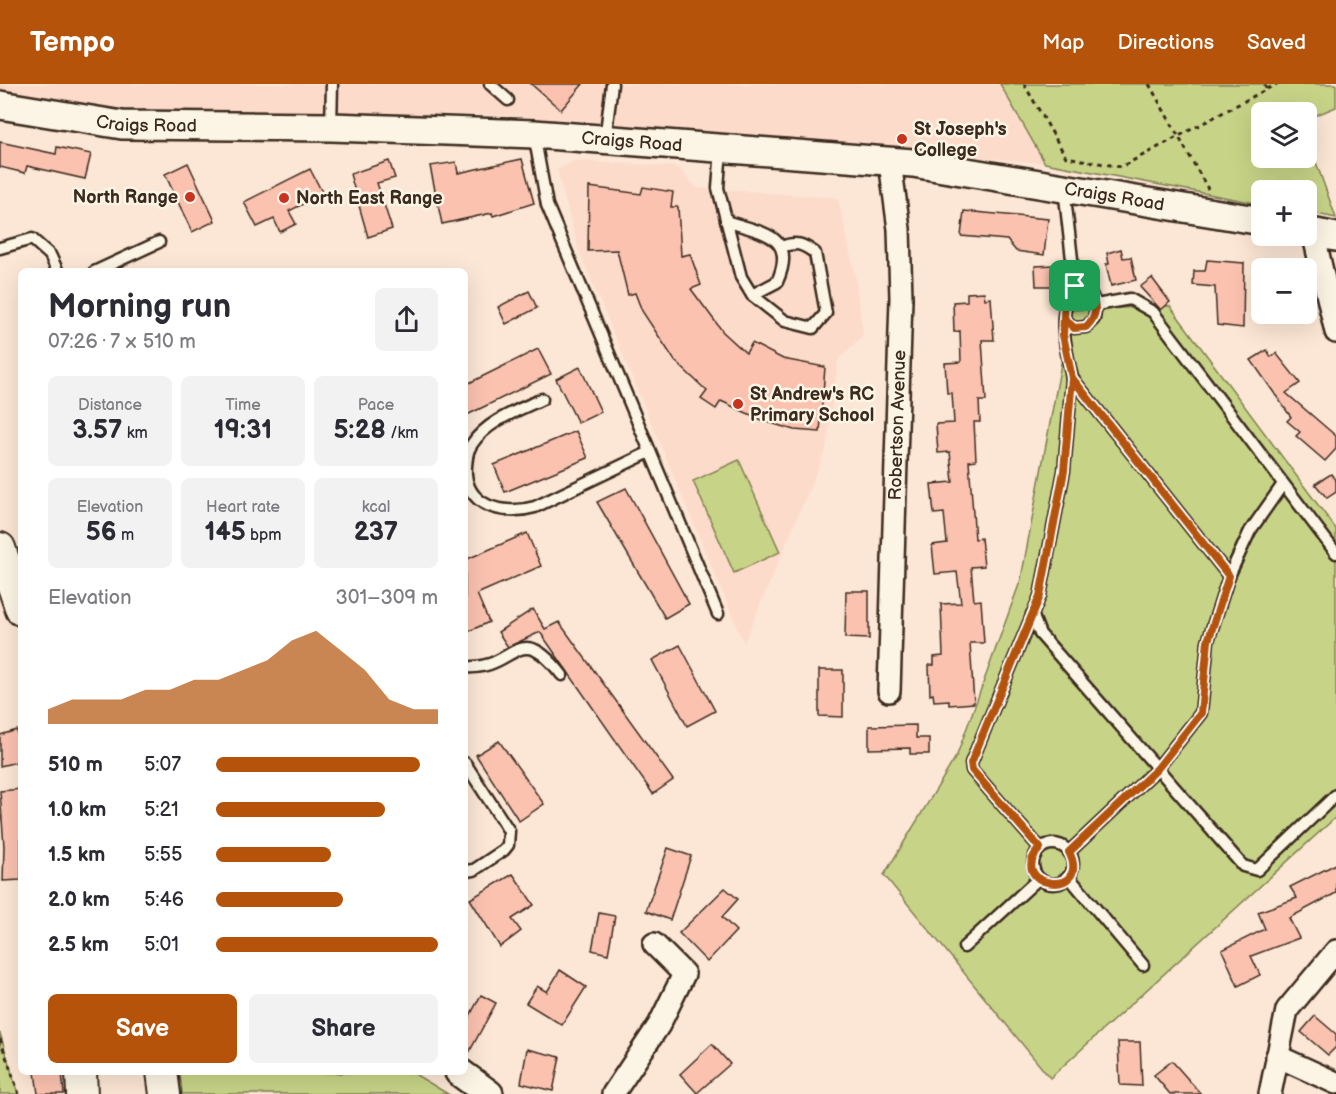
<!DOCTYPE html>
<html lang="en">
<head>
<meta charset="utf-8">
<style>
  :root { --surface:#fff; --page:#f2f2f3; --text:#2b2b33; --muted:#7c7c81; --accent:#b45309 }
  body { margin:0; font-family:"Balsamiq Sans",sans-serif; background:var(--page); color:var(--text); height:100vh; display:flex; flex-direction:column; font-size:22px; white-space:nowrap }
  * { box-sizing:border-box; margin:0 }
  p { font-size:20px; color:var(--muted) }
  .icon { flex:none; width:33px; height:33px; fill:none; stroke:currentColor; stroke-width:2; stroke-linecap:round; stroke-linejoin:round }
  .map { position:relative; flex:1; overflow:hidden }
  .side { position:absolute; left:18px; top:184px; width:450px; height:807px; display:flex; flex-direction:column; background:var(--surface); border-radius:9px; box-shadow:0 6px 24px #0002 }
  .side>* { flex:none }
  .fabs { position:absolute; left:1251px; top:18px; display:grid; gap:12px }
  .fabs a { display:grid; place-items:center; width:66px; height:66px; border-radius:9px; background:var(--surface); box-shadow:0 6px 24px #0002; font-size:30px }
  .pin { position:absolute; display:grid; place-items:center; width:51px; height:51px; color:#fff; margin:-26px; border-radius:12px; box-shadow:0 3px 9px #0006 }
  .round { display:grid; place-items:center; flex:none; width:63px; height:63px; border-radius:9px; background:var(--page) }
  .summary { display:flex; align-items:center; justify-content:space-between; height:102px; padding:0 30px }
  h1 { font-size:33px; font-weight:600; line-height:45px }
  .stats { display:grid; grid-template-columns:repeat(3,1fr); gap:9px; height:102px; padding:6px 30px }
  .stats div { display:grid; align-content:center; border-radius:9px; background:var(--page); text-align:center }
  .stats b { font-size:26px; font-weight:600 }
  .stats small { font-size:16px; font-weight:400 }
  .stats p { font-size:16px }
  .chart { height:168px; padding:12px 30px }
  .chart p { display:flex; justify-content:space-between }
  .chart svg { width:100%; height:108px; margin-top:6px; fill:var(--accent); opacity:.7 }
  .cta { display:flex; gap:12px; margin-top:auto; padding:12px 30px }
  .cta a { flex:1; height:69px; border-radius:9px; background:var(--accent); color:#fff; font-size:24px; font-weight:600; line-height:69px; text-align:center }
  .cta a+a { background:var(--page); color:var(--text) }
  ul { padding:0 30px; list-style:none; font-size:20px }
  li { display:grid; grid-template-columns:96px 72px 1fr; align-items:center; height:45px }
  li i { height:15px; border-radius:8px; background:var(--accent) }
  header { display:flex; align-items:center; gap:36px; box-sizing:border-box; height:84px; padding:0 30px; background:var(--accent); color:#fff }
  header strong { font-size:28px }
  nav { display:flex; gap:33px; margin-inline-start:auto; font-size:21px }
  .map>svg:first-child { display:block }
</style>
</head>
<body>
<header>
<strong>Tempo</strong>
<nav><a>Map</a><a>Directions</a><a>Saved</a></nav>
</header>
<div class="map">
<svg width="1336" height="1010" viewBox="0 0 1336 1010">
  <rect width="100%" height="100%" fill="#fce6d5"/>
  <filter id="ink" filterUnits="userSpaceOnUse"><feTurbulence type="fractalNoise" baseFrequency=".0167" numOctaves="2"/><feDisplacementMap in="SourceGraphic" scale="12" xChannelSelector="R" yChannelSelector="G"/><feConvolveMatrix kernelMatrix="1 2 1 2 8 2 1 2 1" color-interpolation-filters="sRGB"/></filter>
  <g filter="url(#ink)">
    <g fill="#fcdbca">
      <path d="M0,0H1000L1045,79L499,31L110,26L18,14L0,7Z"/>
      <path d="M574,77L678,83L696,104L838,114L855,191L863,251L838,276L826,365L744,559L579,167L557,86Z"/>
    </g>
    <g fill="#c7d487" stroke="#817f52" stroke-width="1.5">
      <path d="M1000,0H1336V23L1307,35L1306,28H1262V74H1306L1307,53L1336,134L1307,128L1306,106H1262L1261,120L1045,79Z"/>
      <path d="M1170,222L1336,445V733L1050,994L884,791L957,671L1021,495L1071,226Z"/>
      <path d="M739,376L780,468L734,489L693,397Z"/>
      <path d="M0,949L18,1010H0Z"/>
      <path d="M180,989H413L448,1010H182Z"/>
    </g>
    <g fill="#fbc2b0" stroke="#3b2a1e" stroke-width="1.5">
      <path d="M531,0H583L561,26Z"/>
      <path d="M0,58L56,70L57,63L91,70L85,95L27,82L25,89L0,83Z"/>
      <path d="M522,75L534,119L493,132L492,129L442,140L430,82L456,78L458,89Z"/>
      <path d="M389,77L395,94L377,99L392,145L368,153L350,90Z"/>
      <path d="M188,79L215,137L192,148L165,90Z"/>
      <path d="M310,85L323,110L289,127L296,140L280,148L274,135L257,143L244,118Z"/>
      <path d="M589,103L641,110L643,103L673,108L671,123H678L681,172L690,170L701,201L691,205L723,248L746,269L752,259L783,275L825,283L820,348L794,346L764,337L721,317L716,325L701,315L707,307L675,277L642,227L635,209L628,211L617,166L588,167Z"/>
      <path d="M964,127L1048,135L1044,171L1016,167L1007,156L961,152Z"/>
      <path d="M1121,165L1123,174L1131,173L1136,196L1111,202L1106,180H1109L1107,169Z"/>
      <path d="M1207,176L1244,179L1243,244L1217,241L1215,203L1193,201L1194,187H1205Z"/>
      <path d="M1055,181L1056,202H1036L1035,182Z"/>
      <path d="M1152,194L1170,218L1161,226L1140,203Z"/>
      <path d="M529,207L537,224L506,240L498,223Z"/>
      <path d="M984,208L985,215L991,214L994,256H982L986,317H979L980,338H974L976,376L969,377L975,455L981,454L984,482L971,483L974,517L981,516L984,559H970L974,619L949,621V616L934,617L933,610L930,611L929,581H934V573L943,572L941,520L961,519L957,488L935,490L932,461L947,459L944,429L934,430L931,400L953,398L950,368L938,369L936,340L954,339L952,309H947L945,279L961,278L960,247L954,248L953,218L967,217V209Z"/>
      <path d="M538,265L551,290L465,332V301Z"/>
      <path d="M1267,266L1271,273L1276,269L1300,299L1286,309L1336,352V365L1325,377L1296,352L1300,348L1287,337L1291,333L1251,276Z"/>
      <path d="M580,283L601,328L578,339L556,295Z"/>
      <path d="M576,347L588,374L505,408L494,381Z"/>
      <path d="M1331,390L1336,397V408L1327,414L1315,400Z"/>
      <path d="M626,404L689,520L665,534L597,418Z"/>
      <path d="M527,449L541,482L477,510L489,538L465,549V476Z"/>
      <path d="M846,507H869V555L845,554Z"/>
      <path d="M533,525L545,545L559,538L673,696L653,710L540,548L508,563L498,548Z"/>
      <path d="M680,561L715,627L687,642L652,576Z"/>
      <path d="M819,586H843V633L819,632Z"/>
      <path d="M916,641V654H929V670H910V664L869,665V642Z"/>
      <path d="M17,646L21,677L0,682V651Z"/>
      <path d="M499,657L544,720L519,737L476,671Z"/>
      <path d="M21,705V796L3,797L4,763L0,707Z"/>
      <path d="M668,764L691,772L670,836L646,827Z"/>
      <path d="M1336,780V809L1289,834L1299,854L1251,872L1260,891L1238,902L1222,866L1265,845L1258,828L1297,814L1290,803Z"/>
      <path d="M513,790L534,821L512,835L521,847L500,863L470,815Z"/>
      <path d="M725,804L738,815L722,833L736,847L707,878L679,849Z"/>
      <path d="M599,829L615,832L608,870L592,866Z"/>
      <path d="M560,886L586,903L562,941L526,919L537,902L547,908Z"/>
      <path d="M481,911L496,919L466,974L465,941Z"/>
      <path d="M1315,932L1336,950V963L1328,971L1301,948Z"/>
      <path d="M1118,958H1140L1142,1002L1120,1001Z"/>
      <path d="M712,960L730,980L697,1009L680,990Z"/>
      <path d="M527,965L560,973L553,1007L521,999Z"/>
      <path d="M1172,977L1201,1010H1170L1154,991Z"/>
      <path d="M35,988H62L64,1010H38Z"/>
    </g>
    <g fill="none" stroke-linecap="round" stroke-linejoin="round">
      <defs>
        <g id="service">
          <path d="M490,0L508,16"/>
          <path d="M331,43L332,0"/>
          <path d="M534,50L547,121L718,530"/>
          <path d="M605,56L612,0"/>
          <path d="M721,65L718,104L741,193L752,211L785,237L813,244L826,229L815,169C803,160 796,157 781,163"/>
          <path d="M1064,104L1075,202C1055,229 1066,263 1072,294"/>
          <path d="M726,137C762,149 798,151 777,198L752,211"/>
          <path d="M0,164L32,155L50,171L58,188"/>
          <path d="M94,188L159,158"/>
          <path d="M1075,202L1091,210L1096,221L1130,215L1153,228L1336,469"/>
          <path d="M1064,234L1074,244L1086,243L1094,235L1096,221"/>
          <path d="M542,315C519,326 487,337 472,360C467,367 467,373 466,382C463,423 504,432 535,423L650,368"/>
          <path d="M1229,492L1250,447L1283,400"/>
          <path d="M1032,530L1040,550L1243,782L1257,786L1336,711"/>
          <path d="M465,583C516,587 517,533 562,591"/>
          <path d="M465,679L509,747L508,761L504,766L474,786L465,787"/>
          <circle cx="1053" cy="780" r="20"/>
          <path d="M1040,764L972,686L971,679L1040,512L1064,387L1072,294L1229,492L1208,557L1201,629L1157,685L1069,768"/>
          <path d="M1069,793L1143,881"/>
          <path d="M964,863L1038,795"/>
        </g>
        <g id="minor">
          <path d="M1313,148L1336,248"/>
          <path id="s1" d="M889,607L901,214L899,145L890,78"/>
          <path d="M1277,972L1336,999"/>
          <path d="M613,1010L659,941L684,890L654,860"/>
          <path d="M1270,1010L1287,926L1336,867"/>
        </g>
        <g id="tertiary">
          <path id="s2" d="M0,21L122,41L331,43L534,50L913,79L1262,137"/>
          <path d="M1306,147L1336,153"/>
          <path d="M459,988L489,1010"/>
        </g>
        <g id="secondary">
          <path d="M0,464L21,526"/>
          <path d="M81,988L82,1010"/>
          <path d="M162,988L165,1010"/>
        </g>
      </defs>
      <use href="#service" stroke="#3b2a1e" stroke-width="15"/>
      <use href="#minor" stroke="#3b2a1e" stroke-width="26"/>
      <use href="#tertiary" stroke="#3b2a1e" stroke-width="32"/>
      <use href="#secondary" stroke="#3b2a1e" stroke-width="34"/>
      <g stroke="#3b2a1e" stroke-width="3" stroke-dasharray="4.5 4.5" stroke-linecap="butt">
        <path d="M1024,0L1066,73L1121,83L1267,5L1264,0"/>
        <path d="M1149,0L1208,105"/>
        <path d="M1267,5L1277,0"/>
        <path d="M0,955L19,1010"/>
      </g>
      <use href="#service" stroke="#fcf5e5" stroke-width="10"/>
      <use href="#minor" stroke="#fcf5e5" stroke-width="21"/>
      <use href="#tertiary" stroke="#fcf5e5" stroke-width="27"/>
      <use href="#secondary" stroke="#fcf5e5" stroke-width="30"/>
    </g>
  </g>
  <g fill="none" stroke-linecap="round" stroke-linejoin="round" filter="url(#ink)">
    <defs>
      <path id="route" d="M1075,202L1065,215L1063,251L1072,294L1064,387L1040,512L971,679L972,686L1040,764C1004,803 1093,816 1069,768L1157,685L1201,629L1208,557L1229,492L1072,294L1063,251L1064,234L1074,244L1086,243C1097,232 1097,224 1091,210L1075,202"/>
    </defs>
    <use href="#route" stroke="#fff" stroke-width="12"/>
    <use href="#route" stroke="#b45309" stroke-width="8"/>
  </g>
  <g fill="#c8321e" stroke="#fcf5e5" stroke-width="2">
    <circle cx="902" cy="55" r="6"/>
    <circle cx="190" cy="113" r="6"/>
    <circle cx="284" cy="114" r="6"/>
    <circle cx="738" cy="320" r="6"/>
  </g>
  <g text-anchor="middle" stroke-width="5" stroke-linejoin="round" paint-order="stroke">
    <g font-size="18" fill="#3b2a1e" stroke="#fcf5e5">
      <text dy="6" stroke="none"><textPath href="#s2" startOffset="148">Craigs Road</textPath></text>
      <text dy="6" stroke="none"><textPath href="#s2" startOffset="634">Craigs Road</textPath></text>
      <text dy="6" stroke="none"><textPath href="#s2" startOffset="1120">Craigs Road</textPath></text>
      <text dy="6" stroke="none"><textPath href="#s1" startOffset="266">Robertson Avenue</textPath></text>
    </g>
    <g font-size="18" font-weight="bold" fill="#3b2a1e" stroke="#fcf5e5" text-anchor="start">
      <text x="914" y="51">St Joseph's<tspan x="914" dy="21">College</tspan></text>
      <text x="178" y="119" text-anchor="end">North Range</text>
      <text x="296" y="120">North East Range</text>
      <text x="750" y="316">St Andrew's RC<tspan x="750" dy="21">Primary School</tspan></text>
    </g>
  </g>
</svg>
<div class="fabs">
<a><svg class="icon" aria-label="layers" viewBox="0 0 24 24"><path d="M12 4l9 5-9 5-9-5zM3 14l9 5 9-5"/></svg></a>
<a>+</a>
<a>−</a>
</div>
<div class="pin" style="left:1075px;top:202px;background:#1e9e55"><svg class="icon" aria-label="arrive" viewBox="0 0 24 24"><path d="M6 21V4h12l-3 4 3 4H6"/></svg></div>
<section class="side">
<div class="summary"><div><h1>Morning run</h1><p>07:26 · 7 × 510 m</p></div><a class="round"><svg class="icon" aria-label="share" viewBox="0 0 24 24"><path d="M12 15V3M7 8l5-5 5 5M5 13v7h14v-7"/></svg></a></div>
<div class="stats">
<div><p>Distance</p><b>3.57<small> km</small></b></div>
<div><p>Time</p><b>19:31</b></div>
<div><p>Pace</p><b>5:28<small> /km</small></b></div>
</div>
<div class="stats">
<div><p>Elevation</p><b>56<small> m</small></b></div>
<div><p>Heart rate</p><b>145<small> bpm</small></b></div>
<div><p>kcal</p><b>237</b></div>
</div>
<div class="chart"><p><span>Elevation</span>301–309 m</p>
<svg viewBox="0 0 160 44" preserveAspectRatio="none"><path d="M0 44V38L10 34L20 34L30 34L40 30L50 30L60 26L70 26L80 22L90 18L100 10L110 6L120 14L130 22L140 34L150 38L160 38V44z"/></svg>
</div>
<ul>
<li><b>510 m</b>5:07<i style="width:92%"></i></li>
<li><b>1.0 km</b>5:21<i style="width:76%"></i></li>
<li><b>1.5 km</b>5:55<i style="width:52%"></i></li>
<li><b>2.0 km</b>5:46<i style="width:57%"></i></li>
<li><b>2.5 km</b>5:01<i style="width:100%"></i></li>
</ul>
<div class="cta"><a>Save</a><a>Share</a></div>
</section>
</div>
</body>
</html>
